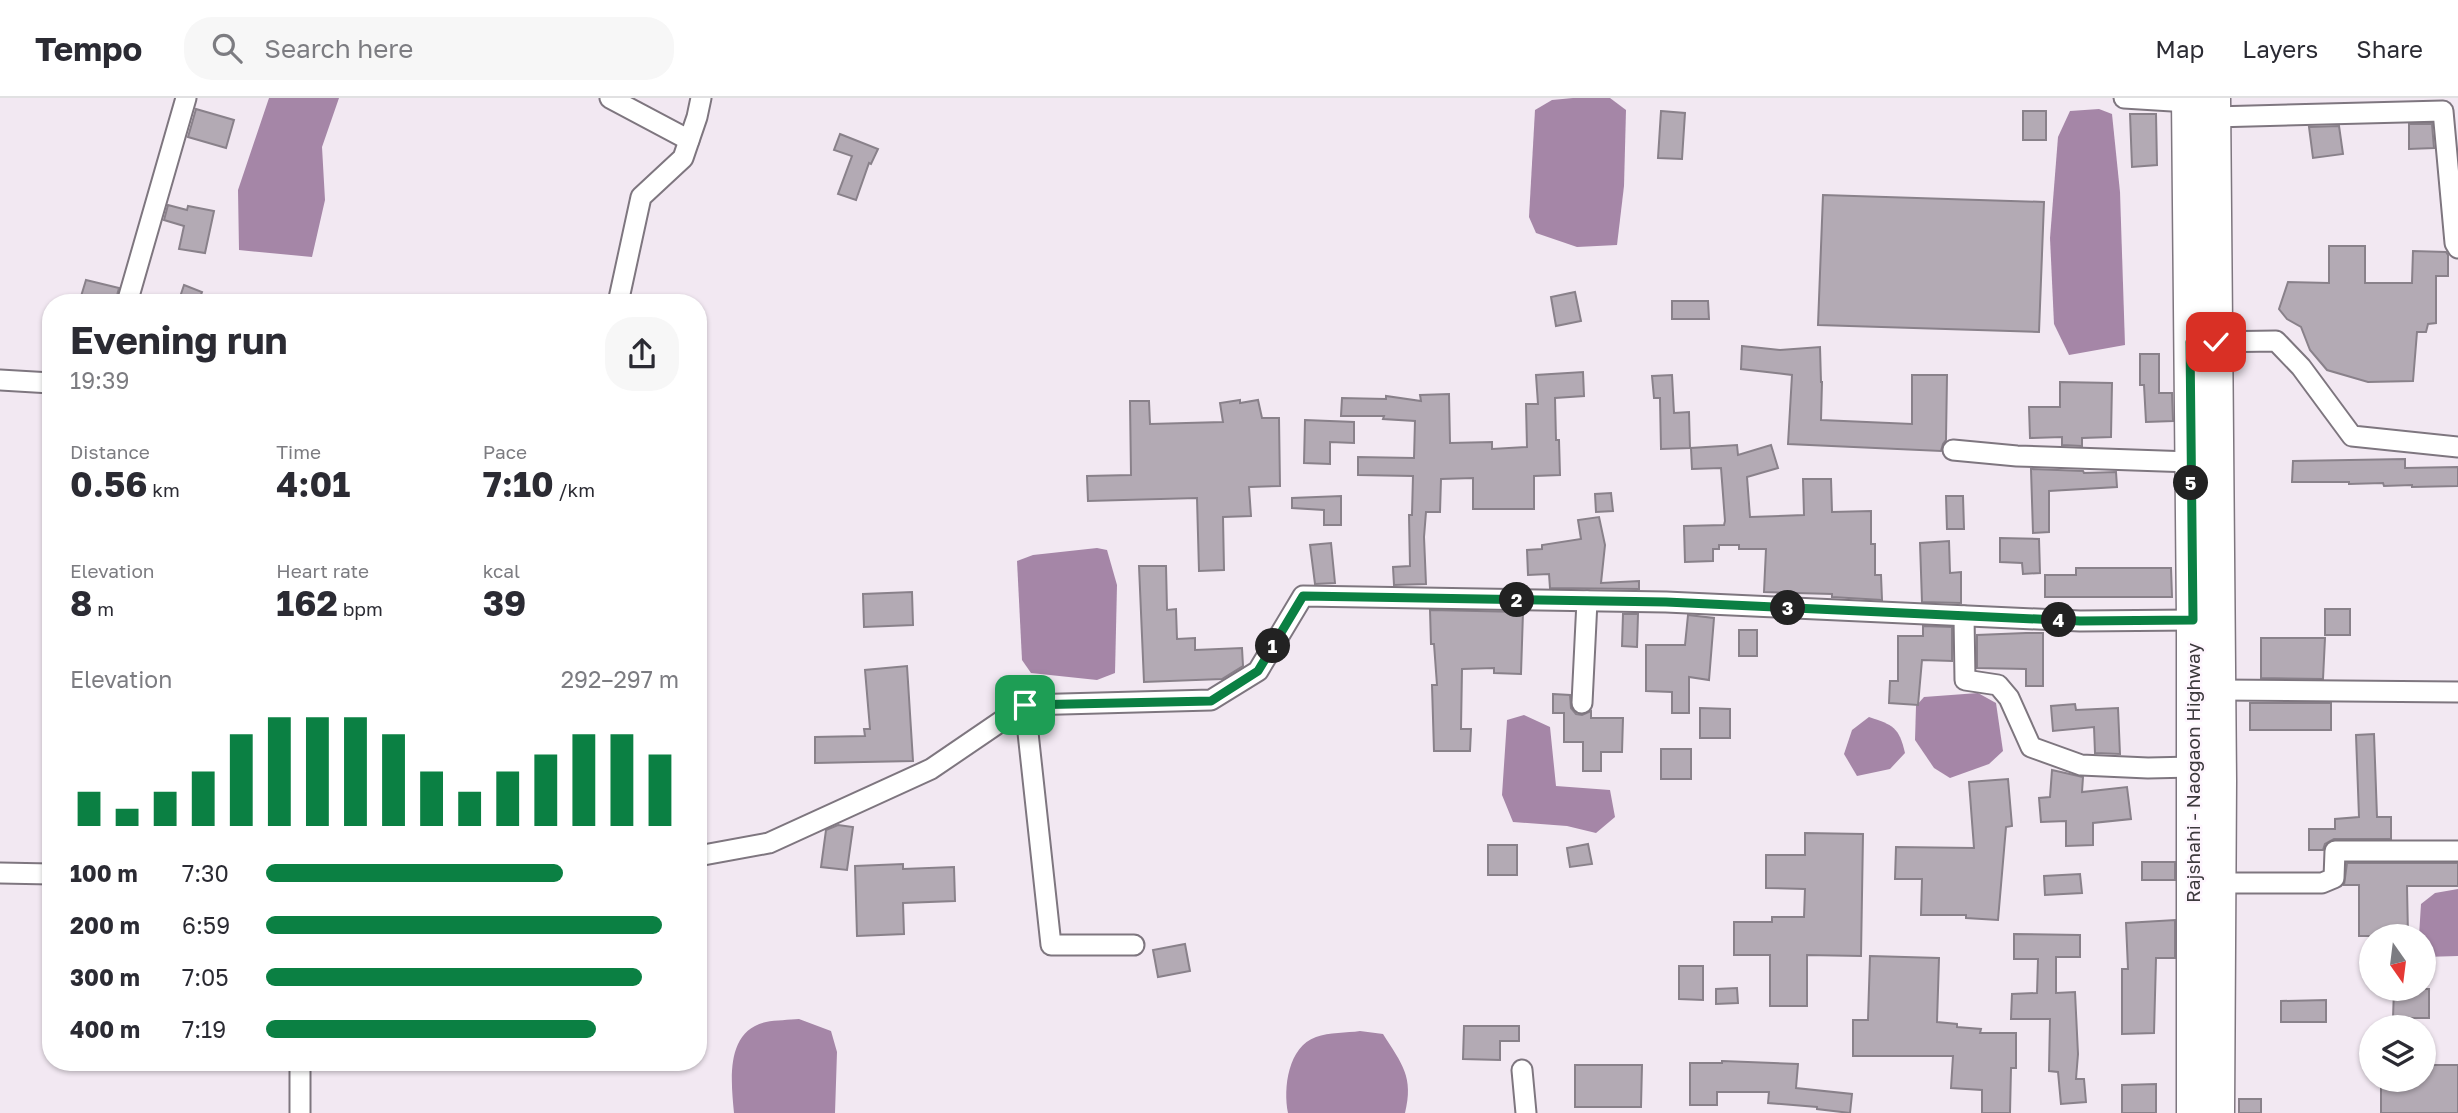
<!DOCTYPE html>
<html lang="en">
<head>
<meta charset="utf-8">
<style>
  :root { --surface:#fff; --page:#f7f7f7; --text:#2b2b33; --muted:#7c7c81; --line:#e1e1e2; --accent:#0b8043 }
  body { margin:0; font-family:"Golos Text",sans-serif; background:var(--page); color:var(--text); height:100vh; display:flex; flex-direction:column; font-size:26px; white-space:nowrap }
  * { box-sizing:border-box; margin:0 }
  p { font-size:23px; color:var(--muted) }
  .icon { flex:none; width:38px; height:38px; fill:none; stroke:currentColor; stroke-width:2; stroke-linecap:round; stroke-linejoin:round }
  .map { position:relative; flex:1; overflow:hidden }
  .panel { position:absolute; left:42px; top:196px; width:665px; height:777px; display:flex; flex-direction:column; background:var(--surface); border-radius:28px; box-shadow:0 2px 5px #0004 }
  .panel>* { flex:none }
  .needle { width:46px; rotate:166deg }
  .tools { position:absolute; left:2359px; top:826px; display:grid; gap:14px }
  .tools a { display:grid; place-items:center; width:77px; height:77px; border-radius:50%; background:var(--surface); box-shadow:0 2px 5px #0004; font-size:35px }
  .pin { position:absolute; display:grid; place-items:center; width:60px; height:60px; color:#fff; margin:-30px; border-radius:14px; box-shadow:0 4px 10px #0006 }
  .km { position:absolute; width:35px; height:35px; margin:-18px; border-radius:50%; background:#222; color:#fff; font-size:19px; line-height:35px; text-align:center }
  .round { display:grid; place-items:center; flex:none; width:74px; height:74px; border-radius:28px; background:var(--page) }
  .overview { display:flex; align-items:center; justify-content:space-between; height:119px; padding:0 28px }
  h1 { font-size:38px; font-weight:700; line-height:52px }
  .stats { display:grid; grid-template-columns:repeat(3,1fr); gap:10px; height:119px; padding:7px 28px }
  .stats div { display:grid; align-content:center }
  .stats b { font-size:35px; font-weight:700 }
  .stats small { font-size:19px; font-weight:400 }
  .stats p { font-size:19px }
  .chart { height:196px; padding:14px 28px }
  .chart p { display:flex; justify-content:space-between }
  .chart svg { width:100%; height:126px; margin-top:7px; stroke:var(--accent); stroke-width:6 }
  ul { padding:0 28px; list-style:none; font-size:23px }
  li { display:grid; grid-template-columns:112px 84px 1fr; align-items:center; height:52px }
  li i { height:18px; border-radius:9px; background:var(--accent) }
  header { display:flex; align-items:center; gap:42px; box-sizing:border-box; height:98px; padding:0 35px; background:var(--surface); border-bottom:2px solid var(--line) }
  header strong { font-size:33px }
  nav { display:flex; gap:38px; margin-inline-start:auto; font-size:24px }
  .search { width:490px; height:63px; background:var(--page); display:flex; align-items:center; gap:18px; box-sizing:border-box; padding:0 24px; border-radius:28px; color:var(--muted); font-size:26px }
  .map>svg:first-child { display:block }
</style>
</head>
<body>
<header>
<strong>Tempo</strong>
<div class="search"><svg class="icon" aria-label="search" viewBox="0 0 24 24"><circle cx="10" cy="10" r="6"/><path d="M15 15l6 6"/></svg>Search here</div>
<nav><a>Map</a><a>Layers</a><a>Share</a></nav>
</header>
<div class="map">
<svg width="2458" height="1015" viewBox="0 0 2458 1015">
  <rect width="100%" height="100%" fill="#f2e8f2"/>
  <g fill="#a586a7">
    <path d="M269,0H339L322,49L325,102L312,159L239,152L238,92Z"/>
    <path d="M1573,0H1610L1626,12L1624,88L1617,147L1577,149L1536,135L1529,119L1535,12L1552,2Z"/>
    <path d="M2099,11L2112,16L2120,94L2125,247L2069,257L2054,226L2050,140L2058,39L2070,13Z"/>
    <path d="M1097,450L1107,452L1117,487L1115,575L1097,582L1031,575L1022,562L1017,463L1033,457Z"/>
    <path d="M1978,595L1996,605L2003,653L1989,666L1950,680L1934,670L1915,642L1916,608L1924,599Z"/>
    <path d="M1524,617L1550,629L1556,688L1610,692L1615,719L1596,735L1567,728L1513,724L1502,697L1507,622Z"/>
    <path d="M1869,619C1893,627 1899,629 1905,655L1890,671L1857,678L1844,656L1852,632Z"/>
    <path d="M2458,791V858L2424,859V838H2419L2421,806L2435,795Z"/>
    <path d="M799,921L831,933L837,954L835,1015H734C731,983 725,933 766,924C776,922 789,922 799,921Z"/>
    <path d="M1360,933L1383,936C1402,966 1414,979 1405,1015H1288C1283,990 1288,949 1316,939C1329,934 1347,935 1360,933Z"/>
  </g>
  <g fill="#b3aab4" stroke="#89818a" stroke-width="2">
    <path d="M196,11L234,22L226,50L188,39Z"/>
    <path d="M1661,13L1685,15L1682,61L1658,60Z"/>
    <rect x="2023" y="13" width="23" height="29"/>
    <path d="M2130,16H2156L2157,67L2132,69Z"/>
    <path d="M2409,26H2432L2434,50L2409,51Z"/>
    <path d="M2339,28L2343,56L2313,60L2309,29Z"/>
    <path d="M840,36L878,51L871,66L869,65L856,102L838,96L852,58L834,52Z"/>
    <path d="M1823,97L2044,104L2039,234L1818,227Z"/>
    <path d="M168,107L187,112L188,108L214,113L205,155L179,151L184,128L164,122Z"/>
    <path d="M2329,148H2365V185H2412L2413,153L2446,154L2448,157V178H2436V225L2428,226L2426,234H2417L2413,283L2368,284L2327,272L2310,252L2301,229L2287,221L2279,211L2288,184L2329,185Z"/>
    <path d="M86,182L119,190L115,205H79Z"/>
    <path d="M184,187L202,194L198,205H178Z"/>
    <path d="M1575,194L1581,223L1556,228L1551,199Z"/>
    <path d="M1672,203H1708L1709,221H1672Z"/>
    <path d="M1742,248L1780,252L1820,249L1821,284H1822L1821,322L1912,326V277H1947L1946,342L1943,346L1941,353L1788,346L1792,277L1741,271Z"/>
    <path d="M2140,256H2159V295H2172L2173,323L2146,324L2144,287H2140Z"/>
    <path d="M1583,274L1584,298L1555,300L1556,342H1559L1560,377L1534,378V411H1473V380L1441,381L1440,414H1426L1424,439L1426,486L1394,487L1393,469L1410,468L1409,417H1412L1413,378L1358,377V359L1414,360L1415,323L1383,321L1384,318H1341L1342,300L1386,301V298L1421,303L1420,297L1449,296L1450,345L1492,344V351L1527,349L1526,306H1538L1536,277Z"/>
    <path d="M1672,277L1674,315L1689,314L1690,350L1661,351L1660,300H1654L1652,278Z"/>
    <path d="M2060,284L2112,285L2111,339L2082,340V348L2062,347V339L2030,340L2029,309H2060Z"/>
    <path d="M1240,302V305L1258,302L1262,320H1279L1280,388L1249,389L1251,418L1223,419L1224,472L1199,473L1197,400L1088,403L1087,378L1131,377L1130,303H1149L1150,326L1223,324L1220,305Z"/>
    <path d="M1305,322L1354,324V345L1330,344V366L1304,365Z"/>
    <path d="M1737,347L1738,357L1771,347L1778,370L1747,379L1750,419L1804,417L1803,381H1831L1832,414L1871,413V446H1875V477H1881L1882,502L1832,499V496L1764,494L1766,451H1739V447H1719V451H1713V463L1685,464L1684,428L1724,427L1725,423L1721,370L1692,371L1691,350Z"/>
    <path d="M2405,361V370L2458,369V388L2412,389V387L2384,388L2383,385L2349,386V384H2292L2293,363Z"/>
    <path d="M2031,371L2083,373L2084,375L2116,374L2117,389L2049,393V434L2033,435Z"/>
    <path d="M1611,395L1613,413L1596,414L1595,396Z"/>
    <path d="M1341,398V427H1324V412L1292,410V400Z"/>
    <path d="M1946,398H1963L1964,431H1947Z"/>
    <path d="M1599,419L1605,447L1601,485L1639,483V491L1550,490L1549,476L1528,477L1527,452L1542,451V447L1581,441L1578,422Z"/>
    <path d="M2000,440L2039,441L2040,475L2023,476L2022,465L2000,464Z"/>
    <path d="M1949,443L1950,475L1961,474V505L1922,504L1920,445Z"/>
    <path d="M1331,445L1335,485L1315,486L1310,447Z"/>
    <path d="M1139,468H1166L1167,512L1176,511L1177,541L1195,540V552L1242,550L1243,568L1222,581L1144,584Z"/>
    <path d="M2076,470H2171L2172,499H2045V477H2076Z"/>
    <path d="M912,494L913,527L864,529L863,496Z"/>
    <rect x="2325" y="511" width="25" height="26"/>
    <path d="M1430,512L1523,514L1521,576L1494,575V570L1462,571L1461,631H1471L1470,653H1434L1432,587H1437L1434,546H1431Z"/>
    <path d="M1623,516H1638L1637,549L1622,548Z"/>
    <path d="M1688,517L1714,520L1709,582L1689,579V615H1672V594L1646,593V547H1685Z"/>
    <path d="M1923,528L1952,529V563L1922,562L1918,607L1889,605L1890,583H1898V538H1923Z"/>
    <rect x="1739" y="532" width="18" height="26"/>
    <path d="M2026,535H2043V588H2026V571L1977,570V537Z"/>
    <path d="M2261,540H2325L2323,581L2261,580Z"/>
    <path d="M907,568L913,663L815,665V639L865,638L864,631H870L865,572Z"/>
    <path d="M1553,596L1570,597L1571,610L1576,616L1582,617L1591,613V620H1623L1622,654H1601V673H1583V644H1564V615H1553Z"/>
    <rect x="2250" y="605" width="81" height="27"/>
    <path d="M2075,606L2076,612L2118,610L2120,656L2095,655L2094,629L2053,633L2051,608Z"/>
    <path d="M1700,610L1730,611V640H1700Z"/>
    <path d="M2374,636L2377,719H2391V741H2334L2325,746L2323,752H2309V731H2335V721L2359,719L2356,637Z"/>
    <rect x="1661" y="651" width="30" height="30"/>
    <path d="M2052,672L2083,679L2082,694L2127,689L2131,721L2093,725V747L2066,748V723L2041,724L2039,700L2050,699Z"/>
    <path d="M2008,681L2012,728L2006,729L1998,822L1966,820V817H1921L1922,781H1895L1896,749L1974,750L1969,684Z"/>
    <path d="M838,727L853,729L847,772L821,769L826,732Z"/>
    <path d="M1805,735L1863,736L1861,858L1807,857V908H1770V857H1734V824H1772V819H1804L1805,791L1766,790V757H1805Z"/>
    <path d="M1588,746L1592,766L1570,769L1567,750Z"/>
    <rect x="1488" y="747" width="29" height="30"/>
    <rect x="2142" y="764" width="33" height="18"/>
    <path d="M2347,765H2458V788H2407L2408,838H2359V787H2344Z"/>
    <path d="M903,766V771L954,769L955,803L903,805L904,836L857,838L855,768Z"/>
    <path d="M2080,776L2082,795L2045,797L2044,778Z"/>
    <path d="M2175,822V860H2156L2154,935L2122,936V871H2128L2126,825Z"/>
    <path d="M2014,836L2080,837V859H2056V895L2075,894L2078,956L2076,981H2084L2086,1004L2061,1006L2058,974L2049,973L2050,921H2011L2012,896L2037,895L2038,861H2014Z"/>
    <path d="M1185,846L1190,873L1158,879L1153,852Z"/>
    <path d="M1870,858L1939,860L1937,924L1957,926V929L1981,931L1980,935H2016V970H2011L2010,1015H1982V992L1951,990L1953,958H1853V922H1868Z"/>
    <path d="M1679,868H1703V902L1679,901Z"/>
    <path d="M1737,890L1738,905L1716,906V891Z"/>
    <path d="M2394,891H2429V920H2393Z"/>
    <path d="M2326,902V924H2281V903Z"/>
    <path d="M1464,928H1519V943H1500V962L1463,961Z"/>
    <path d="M1722,963L1798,966L1796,990L1852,996L1850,1015L1817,1011V1009L1768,1005L1769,994H1717V1007H1690V965H1722Z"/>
    <path d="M1575,967H1642L1641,1009H1575Z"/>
    <path d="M2424,967H2458V1015H2381V982H2424Z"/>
    <path d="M2156,986V1015H2122V987Z"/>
    <rect x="2239" y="1001" width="22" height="14"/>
  </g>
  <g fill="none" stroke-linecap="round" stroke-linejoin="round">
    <defs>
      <g id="minor">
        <path d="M610,0L689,42"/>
        <path d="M2124,0L2188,4"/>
        <path d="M2214,19L2443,13L2455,145L2458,150"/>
        <path d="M127,205L186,0"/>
        <path d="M618,205L641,99L683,60L697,19L701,0"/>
        <path d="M2208,244L2276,243L2301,269L2352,338L2458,349"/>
        <path d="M0,282L51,285"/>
        <path d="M1953,352L2017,358L2191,364"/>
        <path d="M1964,518L1965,582L1998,587L2009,600L2031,649L2081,667L2148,670L2193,669"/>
        <path d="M2219,592L2458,594"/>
        <path d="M1582,605L1587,503"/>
        <path d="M1025,607L1051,847H1134"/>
        <path d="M698,758L769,745L931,671L1025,607L1211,602L1258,573L1303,498L1666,504L2080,523L2193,522"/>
        <path d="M0,775L51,776"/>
        <path d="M2220,785H2322L2334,780L2335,753H2458"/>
        <path d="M1522,972L1526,1015"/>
        <path d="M300,1015V964"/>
      </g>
      <g id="primary">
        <path d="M2188,0L2193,522V1015"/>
        <path d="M2214,0L2220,683L2218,1015"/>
      </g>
    </defs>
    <use href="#minor" stroke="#7e767f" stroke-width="23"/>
    <use href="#primary" stroke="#7e767f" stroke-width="35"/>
    <use href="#minor" stroke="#fff" stroke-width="19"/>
    <use href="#primary" stroke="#fff" stroke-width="32"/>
  </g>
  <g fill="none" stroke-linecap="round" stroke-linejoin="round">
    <defs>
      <path id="route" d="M1025,607L1211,603L1258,573L1303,498L1666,504L2080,523L2193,522L2190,244H2216"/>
    </defs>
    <use href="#route" stroke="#fff" stroke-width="14"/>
    <use href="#route" stroke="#0b8043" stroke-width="9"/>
  </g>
  <g text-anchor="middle" stroke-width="5" stroke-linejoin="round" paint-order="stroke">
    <g font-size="19" fill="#3d3a3d" stroke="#fef6fe">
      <text transform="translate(2193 675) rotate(-90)" y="7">Rajshahi - Naogaon Highway</text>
    </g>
  </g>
</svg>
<div class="tools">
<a><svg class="needle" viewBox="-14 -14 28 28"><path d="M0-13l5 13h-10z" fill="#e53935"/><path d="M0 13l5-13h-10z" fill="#7c7c81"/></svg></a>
<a><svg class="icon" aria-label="layers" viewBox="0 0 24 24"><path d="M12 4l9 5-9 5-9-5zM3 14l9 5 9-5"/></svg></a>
</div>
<div class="pin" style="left:1025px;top:607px;background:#1e9e55"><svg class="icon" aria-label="arrive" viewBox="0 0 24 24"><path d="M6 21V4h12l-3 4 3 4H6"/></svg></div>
<div class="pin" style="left:2216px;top:244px;background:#d93025"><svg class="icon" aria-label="check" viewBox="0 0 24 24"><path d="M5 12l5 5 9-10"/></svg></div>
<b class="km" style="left:1273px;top:548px">1</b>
<b class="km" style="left:1517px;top:502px">2</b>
<b class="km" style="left:1788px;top:510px">3</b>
<b class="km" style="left:2059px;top:522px">4</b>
<b class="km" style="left:2191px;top:385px">5</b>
<section class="panel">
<div class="overview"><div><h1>Evening run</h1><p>19:39</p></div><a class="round"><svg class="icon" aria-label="share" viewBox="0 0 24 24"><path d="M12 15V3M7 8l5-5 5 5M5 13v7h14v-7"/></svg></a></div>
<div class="stats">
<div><p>Distance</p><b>0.56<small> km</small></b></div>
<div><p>Time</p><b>4:01</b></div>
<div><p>Pace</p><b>7:10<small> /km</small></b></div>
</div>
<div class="stats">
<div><p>Elevation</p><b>8<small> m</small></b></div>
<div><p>Heart rate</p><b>162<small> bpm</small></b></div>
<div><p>kcal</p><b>39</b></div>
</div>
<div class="chart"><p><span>Elevation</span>292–297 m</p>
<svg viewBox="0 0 160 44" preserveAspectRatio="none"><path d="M5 44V32M15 44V38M25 44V32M35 44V25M45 44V12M55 44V6M65 44V6M75 44V6M85 44V12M95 44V25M105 44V32M115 44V25M125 44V19M135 44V12M145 44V12M155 44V19"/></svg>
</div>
<ul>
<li><b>100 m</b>7:30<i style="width:72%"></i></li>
<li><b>200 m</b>6:59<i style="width:96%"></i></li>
<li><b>300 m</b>7:05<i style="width:91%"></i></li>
<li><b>400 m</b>7:19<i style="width:80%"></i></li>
</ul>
</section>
</div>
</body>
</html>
